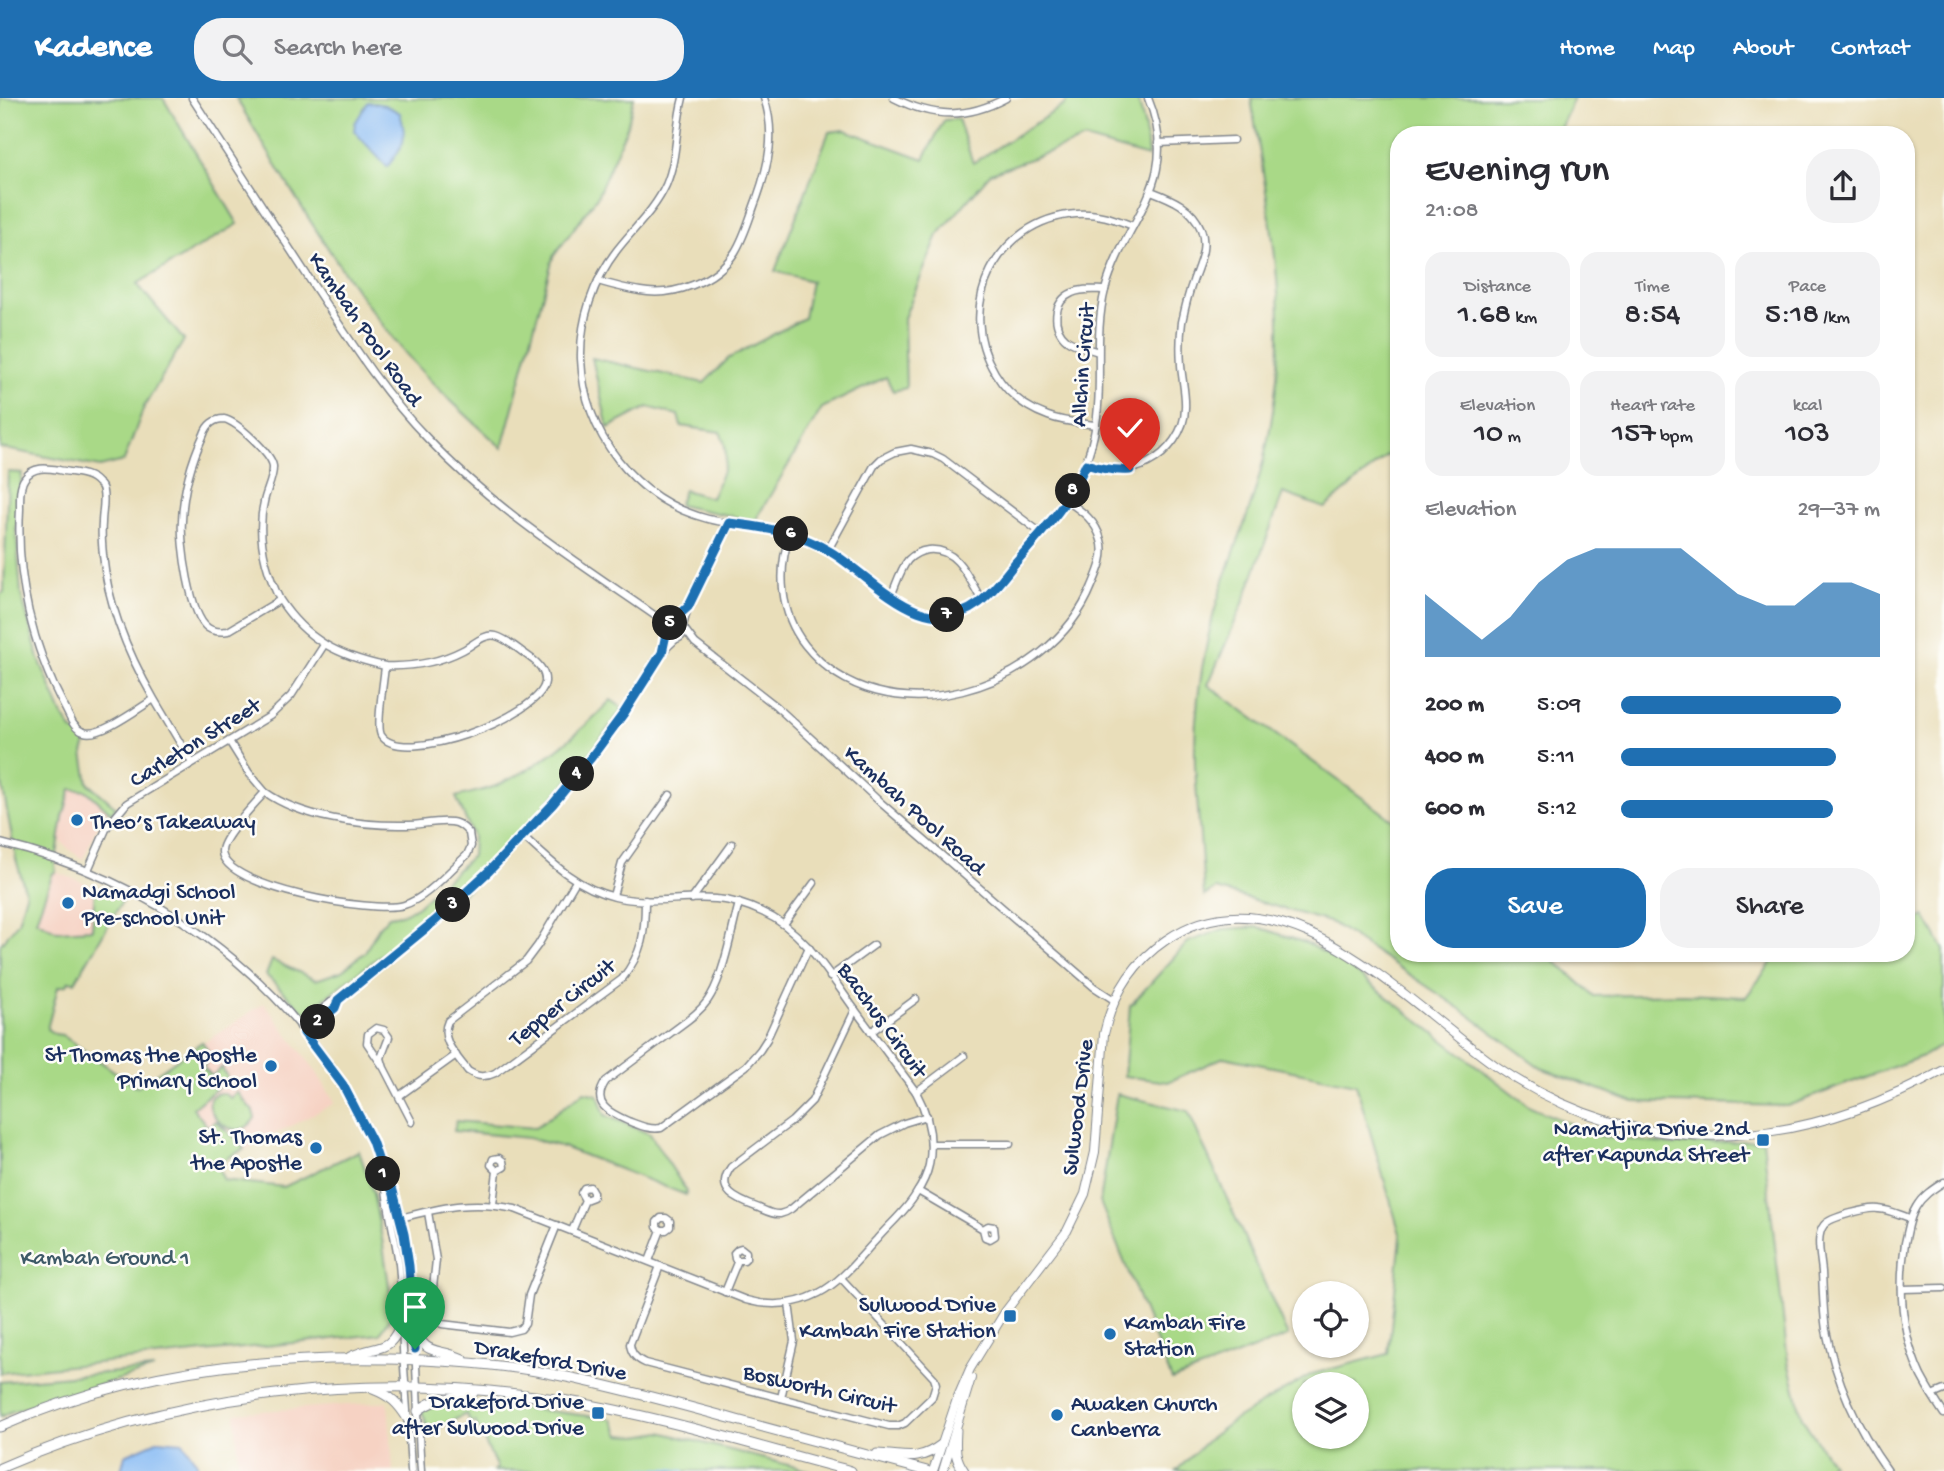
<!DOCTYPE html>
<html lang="en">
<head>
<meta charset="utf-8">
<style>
  :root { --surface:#fff; --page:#f2f2f3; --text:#2b2b33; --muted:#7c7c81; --accent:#1f6fb2 }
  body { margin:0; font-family:"Gochi Hand",sans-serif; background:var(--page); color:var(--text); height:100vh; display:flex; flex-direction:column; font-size:26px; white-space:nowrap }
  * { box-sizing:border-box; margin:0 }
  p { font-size:23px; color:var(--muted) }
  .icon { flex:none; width:38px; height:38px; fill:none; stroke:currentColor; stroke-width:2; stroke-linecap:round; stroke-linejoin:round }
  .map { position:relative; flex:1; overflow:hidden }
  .details { position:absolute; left:1390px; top:28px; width:525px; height:836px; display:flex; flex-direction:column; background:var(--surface); border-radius:28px; box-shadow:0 2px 5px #0004 }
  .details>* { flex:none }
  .tools { position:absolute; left:1292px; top:1183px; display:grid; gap:14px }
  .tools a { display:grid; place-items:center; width:77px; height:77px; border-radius:50%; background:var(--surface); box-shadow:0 2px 5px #0004; font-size:35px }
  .pin { position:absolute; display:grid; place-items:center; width:60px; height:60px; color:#fff; margin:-72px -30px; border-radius:50% 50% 50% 0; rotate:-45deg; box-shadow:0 0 7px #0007 }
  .pin .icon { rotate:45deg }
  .km { position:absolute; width:35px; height:35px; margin:-18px; border-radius:50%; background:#222; color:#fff; font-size:19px; line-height:35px; text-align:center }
  .round { display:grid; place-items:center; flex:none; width:74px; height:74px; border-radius:28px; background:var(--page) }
  .summary { display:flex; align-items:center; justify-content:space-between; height:119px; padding:0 35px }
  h1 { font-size:38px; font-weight:600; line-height:52px }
  .stats { display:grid; grid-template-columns:repeat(3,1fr); gap:10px; height:119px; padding:7px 35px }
  .stats div { display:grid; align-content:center; border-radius:18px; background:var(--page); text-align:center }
  .stats b { font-size:30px; font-weight:600 }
  .stats small { font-size:19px; font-weight:400 }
  .stats p { font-size:19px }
  .chart { height:196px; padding:14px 35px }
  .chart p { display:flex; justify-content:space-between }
  .chart svg { width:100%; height:126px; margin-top:7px; fill:var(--accent); opacity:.7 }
  .cta { display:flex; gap:14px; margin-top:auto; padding:14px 35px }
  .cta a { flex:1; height:80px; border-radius:28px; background:var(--accent); color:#fff; font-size:28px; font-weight:600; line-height:80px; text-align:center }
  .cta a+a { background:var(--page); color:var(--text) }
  ul { padding:0 35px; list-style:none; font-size:23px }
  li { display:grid; grid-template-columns:112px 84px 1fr; align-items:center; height:52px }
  li i { height:18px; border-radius:9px; background:var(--accent) }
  header { display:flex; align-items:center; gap:42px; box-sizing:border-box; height:98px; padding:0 35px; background:var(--accent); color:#fff }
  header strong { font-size:33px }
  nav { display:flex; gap:38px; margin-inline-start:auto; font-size:24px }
  .search { width:490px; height:63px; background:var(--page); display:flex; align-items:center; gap:18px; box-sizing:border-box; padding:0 24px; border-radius:28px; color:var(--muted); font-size:26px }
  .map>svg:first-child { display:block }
</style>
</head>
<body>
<header>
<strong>Kadence</strong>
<div class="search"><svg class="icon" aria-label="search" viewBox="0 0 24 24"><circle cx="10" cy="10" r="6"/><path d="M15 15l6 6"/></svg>Search here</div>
<nav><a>Home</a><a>Map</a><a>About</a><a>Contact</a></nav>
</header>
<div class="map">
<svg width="1944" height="1373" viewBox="0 0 1944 1373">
  <rect width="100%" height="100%" fill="#fdfcf7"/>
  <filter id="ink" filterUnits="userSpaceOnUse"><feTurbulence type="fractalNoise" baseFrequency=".0143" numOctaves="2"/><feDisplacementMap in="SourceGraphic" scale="14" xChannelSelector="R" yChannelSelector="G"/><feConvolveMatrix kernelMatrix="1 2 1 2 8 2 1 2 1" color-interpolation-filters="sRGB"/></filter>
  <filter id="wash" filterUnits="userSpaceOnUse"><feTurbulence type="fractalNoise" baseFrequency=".00686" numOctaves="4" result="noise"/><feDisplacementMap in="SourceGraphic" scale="28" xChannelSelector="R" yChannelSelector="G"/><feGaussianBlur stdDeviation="1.57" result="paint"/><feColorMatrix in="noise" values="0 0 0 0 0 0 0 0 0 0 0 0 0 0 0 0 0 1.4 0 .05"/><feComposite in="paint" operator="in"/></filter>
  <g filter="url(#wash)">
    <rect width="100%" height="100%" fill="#e9deba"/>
    <g fill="#f6d2c3">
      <path d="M71,691L87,693L108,712L99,725L83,761L72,754L60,742L63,719Z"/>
      <path d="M56,774L95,789L93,831L57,833L36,822L53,775Z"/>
      <path d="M264,905L316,973L335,1005L216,1067L137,989Z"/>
      <path d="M388,1304L393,1373H239L235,1315Z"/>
    </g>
    <g fill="#a9d987" stroke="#628472" stroke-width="2" fill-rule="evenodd">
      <path d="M0,0H163L238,126L137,186L184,242L144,309L124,363L100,369L0,350Z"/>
      <path d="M236,0H634L627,29L597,99L553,159L502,350C466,317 428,284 397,245C335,169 286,84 236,0Z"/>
      <path d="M1068,0H1137C1144,20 1147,38 1148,59L1085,41L991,75L938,137L904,220L906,290L893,293L886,279L822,310L755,423L678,407L684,392L711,400C722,376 733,360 720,334L681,328L678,317L648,309L608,330L592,260L704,285L729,260L804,220L811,183L775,173L829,34L845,32L924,61L944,22L958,21L973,65L1064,7Z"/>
      <path d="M1251,0H1574L1557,37H1398V348L1325,410L1283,395L1244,503L1208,587L1398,726V856H1547L1594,898L1683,896L1746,899L1778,856H1906V827L1925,818L1944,852V946L1923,958L1787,1008L1634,1004L1541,970L1461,911L1332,825L1216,791L1204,798C1202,754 1197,710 1195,666C1194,624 1199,581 1208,540C1217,494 1236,452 1250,409C1264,367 1273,323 1277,279C1286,185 1265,92 1251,0Z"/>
      <path d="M8,374L22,375L16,431L21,496L39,561L62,616L72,632L87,642L83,655L88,685L116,709L111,715L87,693L71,691L63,719L55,768L56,774L53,775L36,822L57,833L92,831L95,789L123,802L75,884L69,883L67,887L58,889L47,931L55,936L62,937L137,989L202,944L209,954L203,959L206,965L203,969L212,978L222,969L228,981L193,1010L208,1029L216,1023C227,1035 236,1037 244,1051L216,1066L224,1082L284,1089L359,1053L373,1095L382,1141L390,1194V1220L380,1236L0,1275V847L18,824L26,796L16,761L0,675V496L4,494Z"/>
      <path d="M611,602L623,610L581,668L521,737L473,787L305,915L266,877L272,862L316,882L342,873L365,854L379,829L389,818L406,815L418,808L472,758L473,738L456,699C469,695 485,693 498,687C541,668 579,636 611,602Z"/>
      <path d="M1258,829L1306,845L1342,864L1530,1009L1600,1038L1673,1047L1763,1042L1788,1263L1802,1320L1832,1366L1815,1373H1176L1211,1339L1231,1324L1312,1276L1388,1256L1401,1139L1356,986L1224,959L1168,984L1124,978L1130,908L1188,844L1223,831ZM1304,1286H1356V1339H1304Z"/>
      <path d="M237,994L253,1013L255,1020C232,1057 186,994 224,995L230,1000Z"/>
      <path d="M584,994L598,997L605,1017L650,1036L687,1094L686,1097L563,1049L528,1040L454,1033L456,1023L535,1030Z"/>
      <path d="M1117,996L1188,1013L1288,1238L1172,1282L1100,1104Z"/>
      <path d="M154,1271L10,1314L0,1319V1284Z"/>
      <path d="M454,1301L612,1321L620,1337L638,1338L661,1334L811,1373H493L497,1370L475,1323L471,1325L466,1316L430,1334L422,1314L425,1310Z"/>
    </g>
    <g fill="#86baf4" stroke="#5074a9" stroke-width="2">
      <path d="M368,4L385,7L400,15C408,41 404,48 387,69L354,33L355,25Z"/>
      <path d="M159,1342L183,1344L197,1365L198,1373H121L125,1357Z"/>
    </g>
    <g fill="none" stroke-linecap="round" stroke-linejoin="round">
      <path stroke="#86baf4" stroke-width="2" d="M555,1373L570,1370L671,1371L684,1373"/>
    </g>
  </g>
  <g filter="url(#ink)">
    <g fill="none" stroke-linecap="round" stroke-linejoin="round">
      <defs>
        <g id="minor">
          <path d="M192,0C233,63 273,125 314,188C349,241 383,295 428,341C494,411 576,463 654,517L673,524"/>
          <path d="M683,0C675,29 678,59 666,87C654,113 634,130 617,152C593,183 580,222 581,261C584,336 635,402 708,421C745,430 778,428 814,445C826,451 839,458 850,466C886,493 926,538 976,507C998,493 1014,467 1031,447C1068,404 1094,367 1098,308C1101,270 1095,231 1105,192C1125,119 1183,85 1148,0"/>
          <path d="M894,0C933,20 967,21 1006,0"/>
          <path d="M1158,45L1233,42"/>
          <path d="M598,183C612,187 626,191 640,193C673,199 716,184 735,154C745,138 750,118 757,100C769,66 776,35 764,0"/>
          <path d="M1098,254C1089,250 1075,248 1067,242C1051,229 1053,203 1072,195C1082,190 1095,192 1105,192"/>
          <path d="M1096,327C1081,325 1063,324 1048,318C1026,310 1007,295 995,275C954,208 997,122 1076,116C1096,114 1115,121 1133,128"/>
          <path d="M1086,366C1107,374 1127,376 1148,365C1168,355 1185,333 1185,310C1186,296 1182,282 1181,267C1180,253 1180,238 1182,224C1185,210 1188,196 1193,183C1199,165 1208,150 1201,131C1192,109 1172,101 1151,93"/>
          <path d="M790,436C777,473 780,515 805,547C882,644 1050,593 1092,488C1098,474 1106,457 1101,442C1096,423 1082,413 1067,403"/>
          <path d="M828,452L874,368L881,361L895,354L911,351L933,356L943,361L1041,435"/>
          <path d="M891,498C896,487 900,472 908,462C913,457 920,453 928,452C958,449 969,481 982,503"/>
          <path d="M280,502C265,471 256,438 264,404C266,393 274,379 273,368C271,355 236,323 224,321C214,321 207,327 204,336C191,364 183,392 182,423C180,444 190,518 208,530C214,534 221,534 228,533L280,502C306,542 339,558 385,568C384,581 376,628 381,637C401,670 541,618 545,584C546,572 537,564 528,558C519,552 507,541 496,538C484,535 473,547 463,552C438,565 412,569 385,568"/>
          <circle cx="675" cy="532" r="9"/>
          <path d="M683,528L688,509L729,425"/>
          <path d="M683,529L695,545L776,608L880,704L1094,889L1114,902"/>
          <path d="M154,601C128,556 108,509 103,457C102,447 101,436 102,425C102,415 105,404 103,394C103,390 101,387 98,385C89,374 71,375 59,372C47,370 33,368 25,380C19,387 20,401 20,411C16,480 32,549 65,610C70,619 73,631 84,634C100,640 139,610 154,601L192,665"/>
          <path d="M229,643L249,675L265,694C255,706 221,740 222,754C224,790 375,816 404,807C427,800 449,773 467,757L471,748L469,735C465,731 462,727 456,725C444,721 421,727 407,727C363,728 301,720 265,694"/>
          <path d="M0,745C148,780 283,874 355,1010C367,1032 381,1057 385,1083C386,1088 386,1093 387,1099C390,1121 396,1144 399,1166C402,1195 402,1223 403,1251C405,1292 409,1332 411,1373"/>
          <path d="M88,772L107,729L127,705L270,618L291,598L324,547"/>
          <path d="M576,783L538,847L526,863L448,923C439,942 457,958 468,973C477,979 485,980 495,975L622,881C643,854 645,835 645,802"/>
          <path d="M613,798L622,765L670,697"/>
          <path d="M692,801L732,746"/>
          <path d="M739,805C732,831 724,875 711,897C706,907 697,915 688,922L606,983C590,1006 610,1015 628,1023C639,1027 649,1032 661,1030L746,968L760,952L767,941L809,849"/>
          <path d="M784,826L814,785"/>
          <path d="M830,879L874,847"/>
          <path d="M855,912L812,1003L792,1023L731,1069C713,1094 740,1103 759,1110C766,1113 773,1117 780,1116C785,1115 787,1114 791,1111L880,1037L904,1025L927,1018"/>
          <path d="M300,929L331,904L338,902L454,806L523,738L590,661L623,615L661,555L677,540"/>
          <path d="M871,934L916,901"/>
          <path d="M304,935L335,910L338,902"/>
          <path d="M384,970L381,960L389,939L384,932L376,930L368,936L367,945L384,970L412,1024"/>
          <path d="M916,994L964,958"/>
          <path d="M399,998L456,957"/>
          <path d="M931,1046H1010"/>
          <path d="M387,1083C400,1101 403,1129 406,1151C417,1224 416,1299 421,1373"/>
          <path d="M1944,1084C1933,1091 1923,1097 1916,1109C1909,1120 1908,1133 1905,1145C1898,1190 1902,1237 1921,1278C1928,1291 1936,1304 1944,1316"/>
          <path d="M918,1093L983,1131L988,1128L994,1129L995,1138L990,1141L985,1139L983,1131"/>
          <path d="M493,1106L497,1073L491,1067L493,1061L499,1060L503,1063L504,1069L497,1073"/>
          <path d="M428,1114L436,1162L430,1217L434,1222L442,1226L509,1234L521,1231L525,1226L529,1197L557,1127"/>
          <path d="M392,1122C438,1111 467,1101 515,1111L746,1202C770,1209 796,1207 819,1195C842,1183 859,1160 877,1141C890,1126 906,1113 916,1096C922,1087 927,1077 929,1067C934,1041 928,1016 916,994C895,966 874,937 853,909C827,873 803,832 762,814C747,807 732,802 716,801C683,798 648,807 615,799C577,790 551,764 523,738"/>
          <path d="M572,1133L585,1102L581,1095L584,1090L590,1089L593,1094V1099L585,1102"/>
          <path d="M649,1163L661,1132L657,1129V1124L661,1120H666L670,1123V1129L666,1132H661"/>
          <path d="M660,1168L630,1246C631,1256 636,1261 645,1265L889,1328H898L905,1325L932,1299L936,1286L934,1280L841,1180"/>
          <path d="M1902,1191L1944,1190"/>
          <path d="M725,1194L738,1162L735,1161L734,1155L738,1151L741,1150L746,1154V1160L744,1162H738"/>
          <path d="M1932,1297L1944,1292"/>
          <path d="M781,1300L794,1243L789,1205"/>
          <path d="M1888,1373C1857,1330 1836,1285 1826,1232C1823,1213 1823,1193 1822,1174C1821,1160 1815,1138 1824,1127C1830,1119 1870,1109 1879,1111C1890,1112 1900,1117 1910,1120"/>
        </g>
        <g id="major">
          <path d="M933,1373L957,1301L970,1271L1005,1214L1067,1133L1085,1096L1095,1054L1104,936C1113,896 1132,865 1166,842C1281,762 1409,907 1496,968C1531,992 1568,1011 1609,1023C1726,1057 1840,1029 1944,972"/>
          <path d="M943,1373L971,1280"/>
        </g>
        <g id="highway">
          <path d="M413,1227C426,1261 436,1248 463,1261"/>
          <path d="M350,1259C379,1245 389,1258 402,1223"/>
          <path d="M373,1291C391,1298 398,1305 408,1321"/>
          <path d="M418,1313C434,1299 453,1301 473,1295"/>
          <path d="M0,1329C122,1275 256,1258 388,1261C447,1262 505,1266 562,1278C621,1290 679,1306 737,1322C800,1339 864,1356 927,1373"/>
          <path d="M956,1332C955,1349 954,1359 964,1373"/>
          <path d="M877,1356C904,1357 917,1365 941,1347"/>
          <path d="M0,1370C175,1293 374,1272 562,1302C660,1318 755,1348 851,1373"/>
        </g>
      </defs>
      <use href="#minor" stroke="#82868c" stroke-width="9"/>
      <use href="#major" stroke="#82868c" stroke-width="10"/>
      <use href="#highway" stroke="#82868c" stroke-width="11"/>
      <use href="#minor" stroke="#fff" stroke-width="6"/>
      <use href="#major" stroke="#fff" stroke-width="8"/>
      <use href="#highway" stroke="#fff" stroke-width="9"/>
    </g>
  </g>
  <g fill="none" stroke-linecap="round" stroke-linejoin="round" filter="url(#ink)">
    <defs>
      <path id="route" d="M415,1251L409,1168L404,1136L393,1093L385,1082L372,1043L343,987L304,935L335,910L338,902L436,822L489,773L553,706L590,661L624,615L662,555L668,527L688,509L729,425C765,429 799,435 831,454C874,480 924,546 979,505C993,494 1004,479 1015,465C1042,434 1070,405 1086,366C1101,371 1114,373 1130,372"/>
    </defs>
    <use href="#route" stroke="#fff" stroke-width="14"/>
    <use href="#route" stroke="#1f6fb2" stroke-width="9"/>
  </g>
  <g fill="#1f6fb2" stroke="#fdfcf7" stroke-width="2.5">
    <circle cx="77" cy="722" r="7"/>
    <circle cx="68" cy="805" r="7"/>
    <circle cx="271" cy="968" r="7"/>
    <rect x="1756" y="1035" width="14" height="14" rx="3.5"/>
    <circle cx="316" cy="1050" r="7"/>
    <rect x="1003" y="1211" width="14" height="14" rx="3.5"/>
    <circle cx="1110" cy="1236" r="7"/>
    <rect x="591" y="1308" width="14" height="14" rx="3.5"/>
    <circle cx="1057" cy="1317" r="7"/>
  </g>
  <g text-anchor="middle" stroke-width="5" stroke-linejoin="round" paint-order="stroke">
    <g font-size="23" fill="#1b2f5e" stroke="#fdfcf7">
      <text transform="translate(367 230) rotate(55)" y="8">Kambah Pool Road</text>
      <text transform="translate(1081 267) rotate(-86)" y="8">Allchin Circuit</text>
      <text transform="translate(194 643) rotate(-32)" y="8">Carleton Street</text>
      <text transform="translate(916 711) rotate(42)" y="8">Kambah Pool Road</text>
      <text transform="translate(561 903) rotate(-38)" y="8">Tepper Circuit</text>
      <text transform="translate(884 921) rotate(54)" y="8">Bacchus Circuit</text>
      <text transform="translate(1076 1009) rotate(-83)" y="8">Sulwood Drive</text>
      <text transform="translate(551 1260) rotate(10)" y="8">Drakeford Drive</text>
      <text transform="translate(820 1289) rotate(13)" y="8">Bosworth Circuit</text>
    </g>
    <g font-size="23" fill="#1b2f5e" stroke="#fdfcf7" text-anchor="end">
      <text x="91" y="730" text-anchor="start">Theo’s Takeaway</text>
      <text x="82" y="800" text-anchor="start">Namadgi School<tspan x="82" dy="26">Pre-school Unit</tspan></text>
      <text x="257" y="963">St Thomas the Apostle<tspan x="257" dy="26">Primary School</tspan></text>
      <text x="1749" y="1037">Namatjira Drive 2nd<tspan x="1749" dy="26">after Kapunda Street</tspan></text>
      <text x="302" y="1045">St. Thomas<tspan x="302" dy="26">the Apostle</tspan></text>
      <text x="996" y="1213">Sulwood Drive<tspan x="996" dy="26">Kambah Fire Station</tspan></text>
      <text x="1124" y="1231" text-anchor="start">Kambah Fire<tspan x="1124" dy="26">Station</tspan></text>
      <text x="584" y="1310">Drakeford Drive<tspan x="584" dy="26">after Sulwood Drive</tspan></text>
      <text x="1071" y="1312" text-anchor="start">Awaken Church<tspan x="1071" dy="26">Canberra</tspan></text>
    </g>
    <g font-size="23" fill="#3e5a68" stroke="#fdfcf7">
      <text x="105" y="1166">Kambah Ground 1</text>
    </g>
  </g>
</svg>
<div class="tools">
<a><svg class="icon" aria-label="locate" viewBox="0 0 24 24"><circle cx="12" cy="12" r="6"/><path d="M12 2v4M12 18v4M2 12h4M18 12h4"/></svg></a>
<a><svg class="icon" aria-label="layers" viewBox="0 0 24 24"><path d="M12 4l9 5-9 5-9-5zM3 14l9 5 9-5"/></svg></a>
</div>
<div class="pin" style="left:415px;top:1251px;background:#1e9e55"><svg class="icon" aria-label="arrive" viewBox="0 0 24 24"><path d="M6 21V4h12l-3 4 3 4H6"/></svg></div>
<div class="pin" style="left:1130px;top:372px;background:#d93025"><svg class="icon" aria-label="check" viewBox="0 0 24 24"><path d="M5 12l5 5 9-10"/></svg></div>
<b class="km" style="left:383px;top:1076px">1</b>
<b class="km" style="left:318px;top:924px">2</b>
<b class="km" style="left:453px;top:807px">3</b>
<b class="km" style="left:577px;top:676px">4</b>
<b class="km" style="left:670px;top:525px">5</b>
<b class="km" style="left:791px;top:436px">6</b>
<b class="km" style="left:947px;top:517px">7</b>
<b class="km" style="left:1073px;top:393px">8</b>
<section class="details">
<div class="summary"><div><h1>Evening run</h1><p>21:08</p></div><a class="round"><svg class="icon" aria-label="share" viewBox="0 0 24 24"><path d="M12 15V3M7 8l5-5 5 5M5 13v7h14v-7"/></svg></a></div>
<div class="stats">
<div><p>Distance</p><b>1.68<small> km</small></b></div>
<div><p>Time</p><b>8:54</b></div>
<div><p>Pace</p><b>5:18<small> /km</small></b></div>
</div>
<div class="stats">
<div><p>Elevation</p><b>10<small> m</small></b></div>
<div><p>Heart rate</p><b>157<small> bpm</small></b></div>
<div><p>kcal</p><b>103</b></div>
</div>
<div class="chart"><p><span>Elevation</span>29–37 m</p>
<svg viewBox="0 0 160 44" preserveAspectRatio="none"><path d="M0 44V22L10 30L20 38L30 30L40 18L50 10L60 6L70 6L80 6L90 6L100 14L110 22L120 26L130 26L140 18L150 18L160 22V44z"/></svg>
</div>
<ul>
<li><b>200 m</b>5:09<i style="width:85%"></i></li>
<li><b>400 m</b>5:11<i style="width:83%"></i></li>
<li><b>600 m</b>5:12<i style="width:82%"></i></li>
</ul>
<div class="cta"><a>Save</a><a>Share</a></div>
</section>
</div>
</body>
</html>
